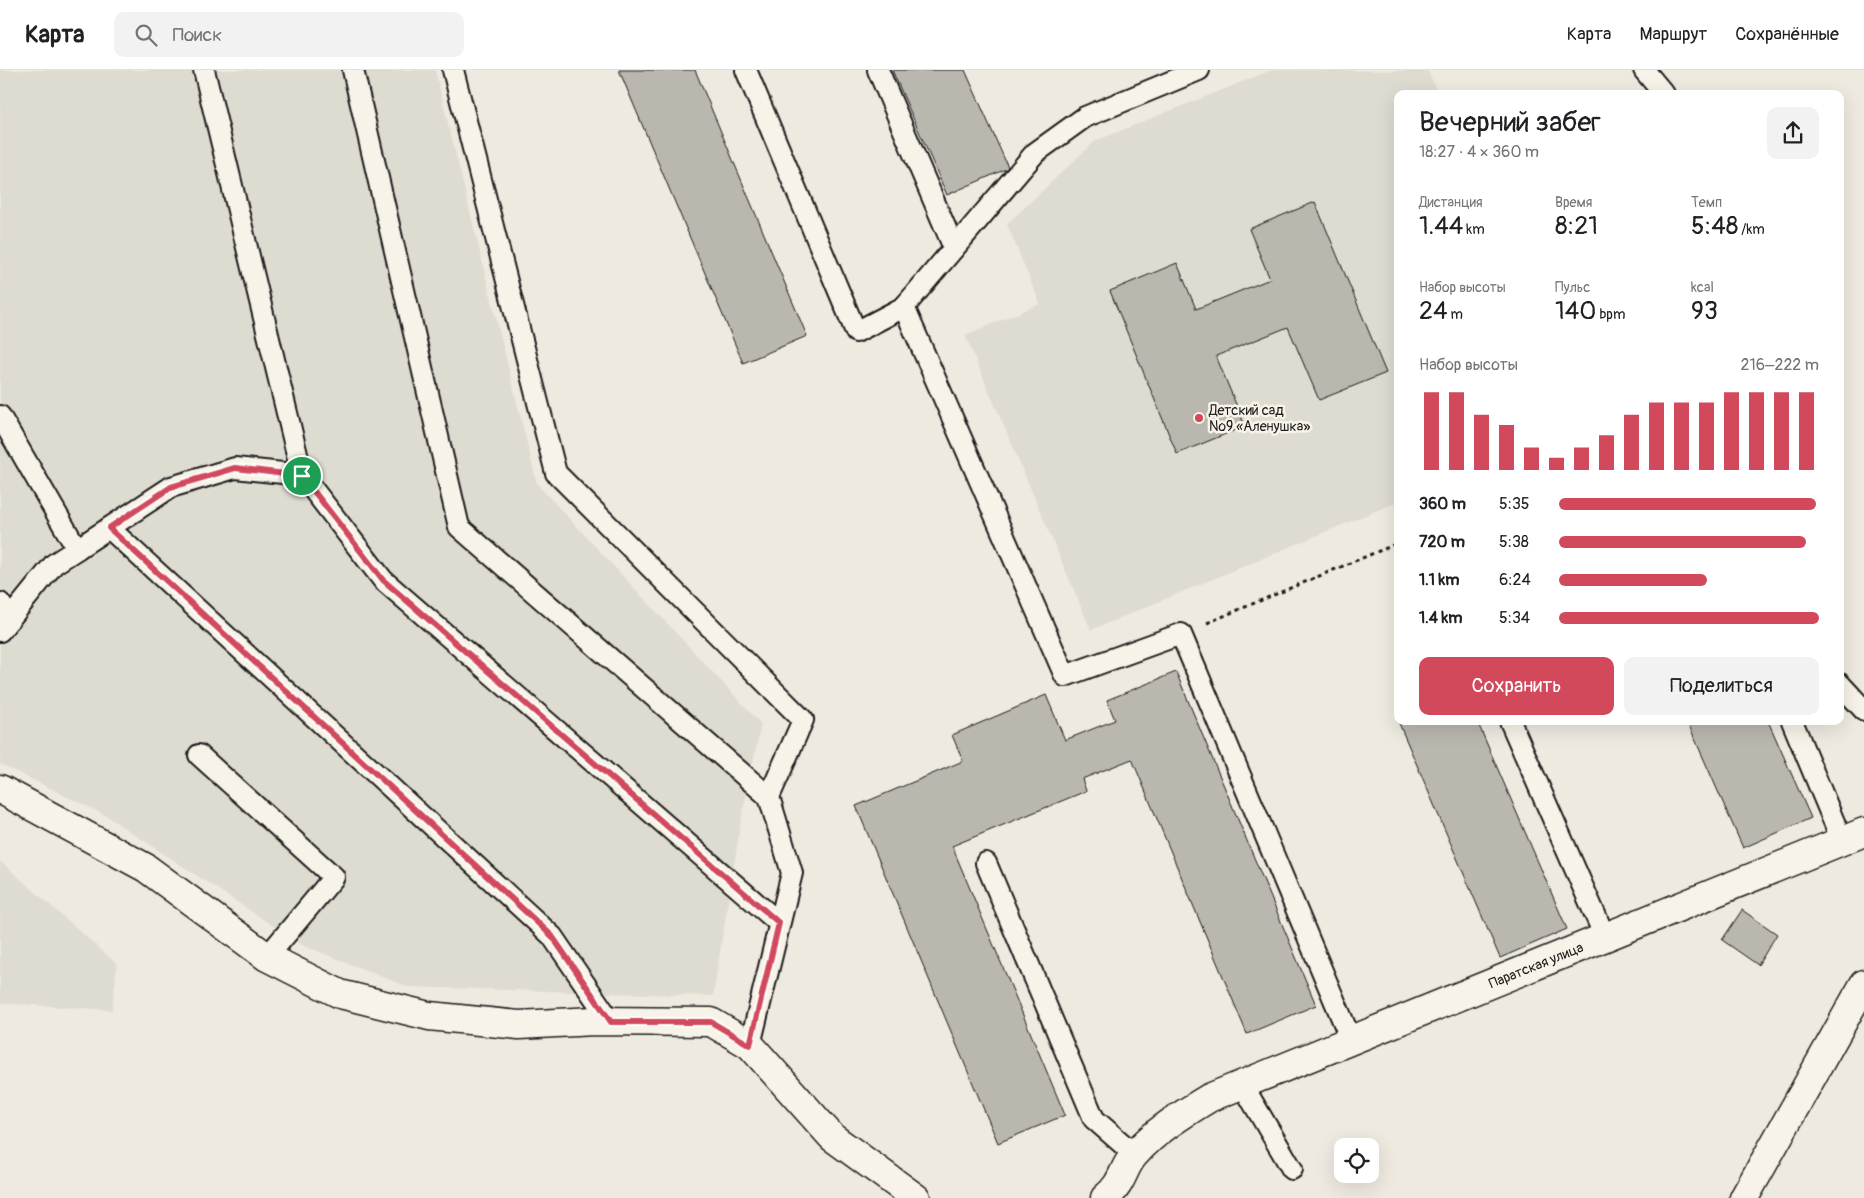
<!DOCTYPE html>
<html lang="ru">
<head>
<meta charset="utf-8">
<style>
  :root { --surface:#fff; --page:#f2f2f2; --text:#202124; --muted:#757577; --line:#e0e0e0; --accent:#d1495b }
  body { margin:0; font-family:Pangolin,sans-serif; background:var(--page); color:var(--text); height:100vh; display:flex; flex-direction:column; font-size:19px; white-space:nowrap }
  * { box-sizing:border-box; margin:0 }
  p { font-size:16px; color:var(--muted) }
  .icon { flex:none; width:28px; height:28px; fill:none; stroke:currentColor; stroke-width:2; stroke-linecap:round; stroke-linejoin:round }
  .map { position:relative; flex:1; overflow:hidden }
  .sheet { position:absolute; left:1394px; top:20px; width:450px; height:635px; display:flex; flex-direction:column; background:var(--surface); border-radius:10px; box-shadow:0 5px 20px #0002 }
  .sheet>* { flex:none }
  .tools { position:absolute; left:1334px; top:1068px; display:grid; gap:10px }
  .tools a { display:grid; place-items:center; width:45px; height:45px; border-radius:10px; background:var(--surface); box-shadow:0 5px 20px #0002; font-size:25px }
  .pin { position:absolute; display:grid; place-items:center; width:42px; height:42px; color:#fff; margin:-21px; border:2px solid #fff; border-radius:50%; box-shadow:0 1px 5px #0007 }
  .round { display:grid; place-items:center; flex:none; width:52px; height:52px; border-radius:10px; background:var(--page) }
  .head { display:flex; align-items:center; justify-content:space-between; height:85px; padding:0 25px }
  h1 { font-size:28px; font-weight:600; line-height:38px }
  .metrics { display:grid; grid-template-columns:repeat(3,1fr); gap:8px; height:85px; padding:5px 25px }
  .metrics div { display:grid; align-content:center }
  .metrics b { font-size:25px; font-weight:600 }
  .metrics small { font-size:14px; font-weight:400 }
  .metrics p { font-size:14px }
  .chart { height:140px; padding:10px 25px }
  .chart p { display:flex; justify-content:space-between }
  .chart svg { width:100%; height:90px; margin-top:5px; stroke:var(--accent); stroke-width:6 }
  .button { display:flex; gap:10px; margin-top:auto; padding:10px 25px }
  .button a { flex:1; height:58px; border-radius:10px; background:var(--accent); color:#fff; font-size:20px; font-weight:600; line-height:58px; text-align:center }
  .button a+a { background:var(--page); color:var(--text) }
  ul { padding:0 25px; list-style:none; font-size:16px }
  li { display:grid; grid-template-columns:80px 60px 1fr; align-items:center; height:38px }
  li i { height:12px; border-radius:6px; background:var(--accent) }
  header { display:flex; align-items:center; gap:30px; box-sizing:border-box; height:70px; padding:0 25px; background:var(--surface); border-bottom:1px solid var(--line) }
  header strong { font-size:24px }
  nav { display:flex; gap:28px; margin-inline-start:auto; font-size:18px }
  .search { width:350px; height:45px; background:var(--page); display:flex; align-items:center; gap:12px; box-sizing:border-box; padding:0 18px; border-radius:10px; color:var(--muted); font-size:19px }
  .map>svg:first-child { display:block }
</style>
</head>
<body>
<header>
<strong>Карта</strong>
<div class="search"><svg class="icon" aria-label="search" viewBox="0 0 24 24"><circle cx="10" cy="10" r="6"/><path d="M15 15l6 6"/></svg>Поиск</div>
<nav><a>Карта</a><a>Маршрут</a><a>Сохранённые</a></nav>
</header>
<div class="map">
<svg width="1864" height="1128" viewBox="0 0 1864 1128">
  <rect width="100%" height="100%" fill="#eeeae0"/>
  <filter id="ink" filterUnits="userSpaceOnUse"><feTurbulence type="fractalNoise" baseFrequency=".02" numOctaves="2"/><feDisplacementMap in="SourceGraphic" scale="10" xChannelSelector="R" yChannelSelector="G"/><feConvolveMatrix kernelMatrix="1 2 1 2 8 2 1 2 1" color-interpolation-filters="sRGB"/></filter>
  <g filter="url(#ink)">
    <g fill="#dedbd1">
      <path d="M0,0H435L537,414L761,654L741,751L713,926L408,917L302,875L105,745L0,694Z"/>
      <path d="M1272,0L1428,1L1438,24H1398L1397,432L1091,560L965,265L1040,234L1007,154L1095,71Z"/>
      <path d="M0,791L117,894L112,940L0,933Z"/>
    </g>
    <g fill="#bab7af" stroke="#1c1c1c">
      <path d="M619,0H695L807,266L743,293Z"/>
      <path d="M892,0H965L1008,97L1006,99L947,125Z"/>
      <path d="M1315,132L1386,303L1319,330L1288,257L1216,286L1245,356L1177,384L1110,221L1177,193L1196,239L1270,209L1249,159Z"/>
      <path d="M1176,602L1316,935L1247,964L1132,689L1082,709L1086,721L952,776L1065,1045L998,1073L856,736L963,691L952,665L1046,625L1065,670L1115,650L1107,630Z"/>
      <path d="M1398,651H1477L1567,859L1500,888Z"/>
      <path d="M1687,651H1768L1811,748L1743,778Z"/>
      <path d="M1742,840L1777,864L1758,895L1722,870Z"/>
    </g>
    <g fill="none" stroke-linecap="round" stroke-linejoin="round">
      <defs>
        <g id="service">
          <path d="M204,0L302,405L383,510L779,853"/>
          <path d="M353,0L459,457L769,727"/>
          <path d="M453,0L556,403L803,650L769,727L792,803L750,975"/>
          <path d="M746,0L856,262L904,237L1065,606L1181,564L1351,970"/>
          <path d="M878,0L954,178"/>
          <path d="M1644,0L1664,24"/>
          <path d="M904,237L1035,83L1085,47L1199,0"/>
          <path d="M0,346L77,479L54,494L0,561"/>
          <path d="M109,458L552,866L611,952"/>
          <path d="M77,479L171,417L235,398L302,405"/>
          <path d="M0,533L10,549"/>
          <path d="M1840,614L1864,640"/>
          <path d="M1510,651L1605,867"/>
          <path d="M1792,651L1842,771"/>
          <path d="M199,685L334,807L267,887"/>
          <path d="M986,793L1094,1049L1134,1084"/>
          <path d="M1242,1014L1292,1099"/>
        </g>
        <g id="minor">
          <path d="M0,719L146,798L267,887L340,924L429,946L519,955L594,951L711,952L750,975L832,1067L916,1128"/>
          <path d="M1105,1128C1124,1113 1122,1098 1135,1084C1155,1061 1183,1044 1209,1028L1864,762"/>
        </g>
        <path id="secondary" d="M1744,1128L1864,914"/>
      </defs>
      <use href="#service" stroke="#1c1c1c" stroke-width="24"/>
      <use href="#minor" stroke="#1c1c1c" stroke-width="31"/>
      <use href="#secondary" stroke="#1c1c1c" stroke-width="31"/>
      <path stroke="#1c1c1c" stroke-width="3" stroke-dasharray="4 4" stroke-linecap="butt" d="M1207,553L1398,473"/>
      <use href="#service" stroke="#f7f3e8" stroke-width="20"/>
      <use href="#minor" stroke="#f7f3e8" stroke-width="28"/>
      <use href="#secondary" stroke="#f7f3e8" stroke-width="28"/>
    </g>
  </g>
  <g fill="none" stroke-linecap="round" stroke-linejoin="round" filter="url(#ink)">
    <defs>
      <path id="route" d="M235,398L302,406L383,510L779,853L750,975L711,952H611L552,866L109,458L171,417Z"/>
    </defs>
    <use href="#route" stroke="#fff" stroke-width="10"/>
    <use href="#route" stroke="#d1495b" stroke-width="6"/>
  </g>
  <circle fill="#d1495b" stroke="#f7f3e8" stroke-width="2" cx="1199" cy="348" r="5"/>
  <g text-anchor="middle" stroke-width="5" stroke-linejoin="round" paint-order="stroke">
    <g font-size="14" fill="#1c1c1c" stroke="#f7f3e8" text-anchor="start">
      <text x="1209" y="345">Детский сад<tspan x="1209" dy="16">№9 «Аленушка»</tspan></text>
    </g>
    <g font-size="14" fill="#1c1c1c" stroke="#f7f3e8">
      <text transform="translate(1536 895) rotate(-22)" y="5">Паратская улица</text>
    </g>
  </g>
</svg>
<div class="tools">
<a><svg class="icon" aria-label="locate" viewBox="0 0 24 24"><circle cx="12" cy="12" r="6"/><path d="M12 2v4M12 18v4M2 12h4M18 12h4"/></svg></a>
</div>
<div class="pin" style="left:302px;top:406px;background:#1e9e55"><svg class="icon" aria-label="arrive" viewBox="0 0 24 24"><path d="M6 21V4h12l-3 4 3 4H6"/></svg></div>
<section class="sheet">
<div class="head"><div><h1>Вечерний забег</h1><p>18:27 · 4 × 360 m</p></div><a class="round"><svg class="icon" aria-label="share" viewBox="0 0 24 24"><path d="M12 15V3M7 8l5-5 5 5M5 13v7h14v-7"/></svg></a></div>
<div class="metrics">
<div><p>Дистанция</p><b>1.44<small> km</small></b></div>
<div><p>Время</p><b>8:21</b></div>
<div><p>Темп</p><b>5:48<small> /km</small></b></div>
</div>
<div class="metrics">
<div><p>Набор высоты</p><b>24<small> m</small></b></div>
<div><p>Пульс</p><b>140<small> bpm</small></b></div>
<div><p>kcal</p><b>93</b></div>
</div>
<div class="chart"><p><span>Набор высоты</span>216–222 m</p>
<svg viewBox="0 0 160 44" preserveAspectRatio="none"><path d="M5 44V6M15 44V6M25 44V17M35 44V22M45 44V33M55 44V38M65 44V33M75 44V27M85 44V17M95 44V11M105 44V11M115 44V11M125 44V6M135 44V6M145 44V6M155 44V6"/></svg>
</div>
<ul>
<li><b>360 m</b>5:35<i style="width:99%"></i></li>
<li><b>720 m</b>5:38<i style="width:95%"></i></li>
<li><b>1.1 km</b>6:24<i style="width:57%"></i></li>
<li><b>1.4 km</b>5:34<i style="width:100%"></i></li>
</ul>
<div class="button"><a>Сохранить</a><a>Поделиться</a></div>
</section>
</div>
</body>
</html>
